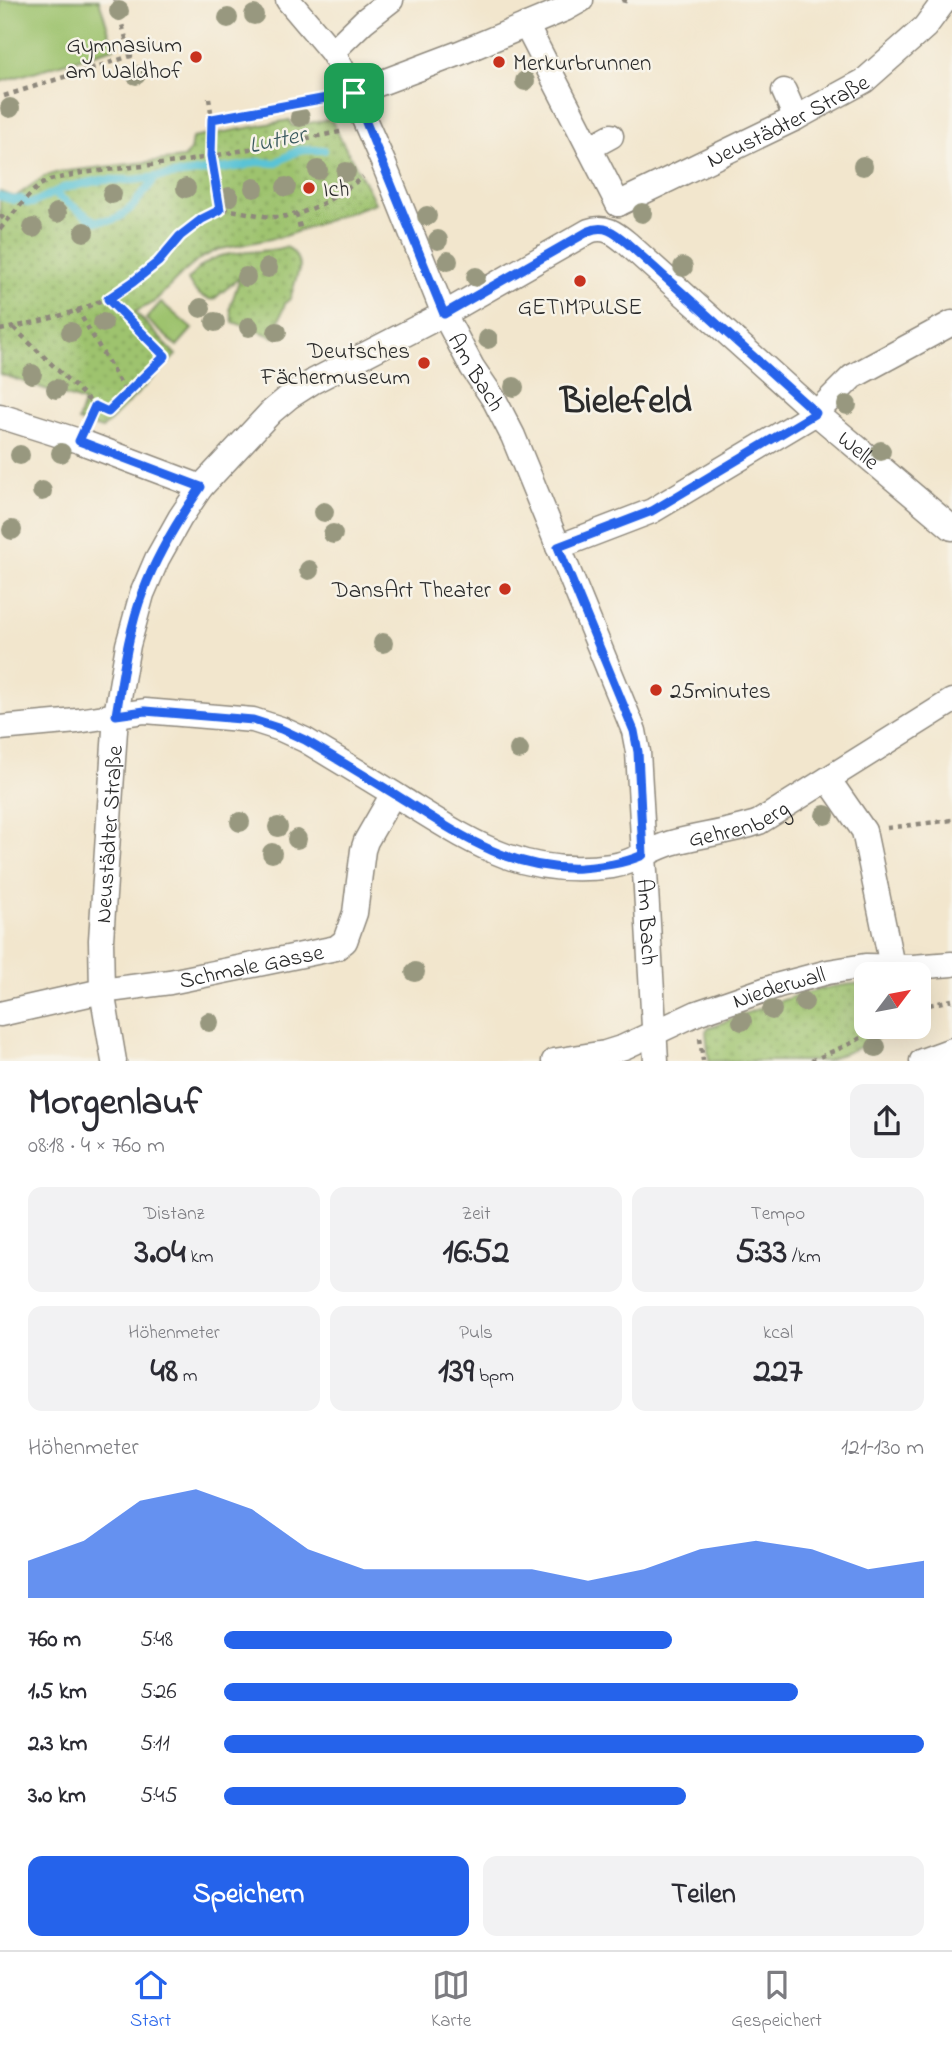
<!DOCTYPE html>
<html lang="de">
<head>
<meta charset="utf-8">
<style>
  :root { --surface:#fff; --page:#f2f2f3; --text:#2b2b33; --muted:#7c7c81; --line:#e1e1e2; --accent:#2563eb }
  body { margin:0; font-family:"Indie Flower",sans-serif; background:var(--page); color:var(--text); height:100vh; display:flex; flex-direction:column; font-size:26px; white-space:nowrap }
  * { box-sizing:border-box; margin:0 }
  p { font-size:23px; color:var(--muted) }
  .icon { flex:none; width:38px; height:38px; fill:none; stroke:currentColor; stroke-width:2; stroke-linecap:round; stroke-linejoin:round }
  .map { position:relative; height:1061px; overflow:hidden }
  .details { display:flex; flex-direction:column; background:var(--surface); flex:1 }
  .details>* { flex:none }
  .needle { width:46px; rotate:58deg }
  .controls { position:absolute; left:854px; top:962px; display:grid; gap:14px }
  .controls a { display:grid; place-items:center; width:77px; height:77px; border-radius:14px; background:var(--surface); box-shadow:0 7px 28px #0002; font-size:35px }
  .pin { position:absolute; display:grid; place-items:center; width:60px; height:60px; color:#fff; margin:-30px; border-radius:14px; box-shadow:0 4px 10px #0006 }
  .round { display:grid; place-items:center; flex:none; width:74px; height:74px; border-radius:14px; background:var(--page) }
  .summary { display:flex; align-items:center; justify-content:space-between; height:119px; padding:0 28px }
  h1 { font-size:38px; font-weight:700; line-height:52px }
  .figures { display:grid; grid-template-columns:repeat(3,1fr); gap:10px; height:119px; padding:7px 28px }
  .figures div { display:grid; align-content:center; border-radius:14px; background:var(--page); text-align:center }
  .figures b { font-size:35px; font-weight:700 }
  .figures small { font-size:19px; font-weight:400 }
  .figures p { font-size:19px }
  .chart { height:196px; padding:14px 28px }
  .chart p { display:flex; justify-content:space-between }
  .chart svg { width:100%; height:126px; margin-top:7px; fill:var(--accent); opacity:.7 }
  .action { display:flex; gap:14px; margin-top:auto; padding:14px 28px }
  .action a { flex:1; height:80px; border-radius:14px; background:var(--accent); color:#fff; font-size:28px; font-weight:700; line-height:80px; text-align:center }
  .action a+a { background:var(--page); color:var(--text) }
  ul { padding:0 28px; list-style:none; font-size:23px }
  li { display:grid; grid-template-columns:112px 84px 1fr; align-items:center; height:52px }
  li i { height:18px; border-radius:9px; background:var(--accent) }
  .menu { display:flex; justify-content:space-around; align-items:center; height:98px; border-top:2px solid var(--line); background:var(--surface); font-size:19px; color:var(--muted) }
  .menu a { display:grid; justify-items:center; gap:4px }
  .menu .current { color:var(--accent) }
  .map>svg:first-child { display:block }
</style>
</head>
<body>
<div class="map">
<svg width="952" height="1061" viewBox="0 0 952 1061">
  <defs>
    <pattern id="park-dots" width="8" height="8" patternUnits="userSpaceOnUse" patternTransform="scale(1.75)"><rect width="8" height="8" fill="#9ec36e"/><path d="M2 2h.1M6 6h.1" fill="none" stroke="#819f5b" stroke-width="1.8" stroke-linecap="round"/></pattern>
  </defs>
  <rect width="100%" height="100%" fill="#f7f3e8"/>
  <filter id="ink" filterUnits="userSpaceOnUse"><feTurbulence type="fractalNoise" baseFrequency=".0143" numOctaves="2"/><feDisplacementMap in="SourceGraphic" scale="14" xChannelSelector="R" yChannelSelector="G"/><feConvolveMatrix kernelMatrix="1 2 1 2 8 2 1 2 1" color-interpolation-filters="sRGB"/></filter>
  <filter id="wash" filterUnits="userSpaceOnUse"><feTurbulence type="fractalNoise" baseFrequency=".00686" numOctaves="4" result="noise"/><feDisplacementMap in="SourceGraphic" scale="28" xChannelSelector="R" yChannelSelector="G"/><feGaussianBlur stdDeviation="1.57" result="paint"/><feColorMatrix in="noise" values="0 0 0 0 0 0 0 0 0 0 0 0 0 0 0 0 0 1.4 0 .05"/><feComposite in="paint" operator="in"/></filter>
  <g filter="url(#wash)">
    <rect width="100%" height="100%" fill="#f2e6cd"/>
    <g fill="#9ec36e" stroke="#64774c" stroke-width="2">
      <path d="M0,0H99L114,48L0,82Z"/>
      <path d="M161,302L192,329L177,346L146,319Z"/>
    </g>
    <g fill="url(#park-dots)" stroke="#64774c" stroke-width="2">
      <path d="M331,119C344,149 362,174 375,203L285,236L217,250L201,258L183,273L154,302L135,312L176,355L102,429L78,421L84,402L0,374V192L15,197L45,176L59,172L183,158L190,151L192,138L290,120L292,126Z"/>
      <path d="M285,247C294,249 297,258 300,266L290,299L285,303L274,337L233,322L230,308L240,277L213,300C200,297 194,292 188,280C217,242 246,258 285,247Z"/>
      <path d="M866,983V1027H893L872,1042L826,1061H709L706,1031L708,1028C759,1009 811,985 866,983Z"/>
    </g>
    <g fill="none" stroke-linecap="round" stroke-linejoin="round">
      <g stroke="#5ac3d6" stroke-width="8">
        <path d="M53,193L95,221L111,220L119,217L132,207L156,177"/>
        <path d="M0,196L13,200L21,199L28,203H33L63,188L102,180H134L243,166L256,162L275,163L299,150H324"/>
      </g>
    </g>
  </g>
  <g filter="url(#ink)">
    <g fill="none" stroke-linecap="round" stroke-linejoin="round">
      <defs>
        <g id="street">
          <path id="s1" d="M288,0L332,52L341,67L383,162L444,314L472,367L495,401L513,436L634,731L638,752L656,1061"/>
          <path d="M526,25L618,204"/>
          <path d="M332,52L364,21L391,0"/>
          <path d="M784,91L796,118"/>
          <path d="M354,93L457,54L565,9L581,0"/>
          <path d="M589,148L611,136"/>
          <path id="s2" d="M618,204L796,118L864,81L925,27L945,0"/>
          <path d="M0,416L79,441L201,487"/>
          <path d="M558,547L652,511L816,413L852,377L952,323"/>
          <path id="s3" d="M0,728L77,721L145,711L253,720L281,729L305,740C338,760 372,780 405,801C476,845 524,878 612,866C633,863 651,849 671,843C700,835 731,832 759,822L952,701"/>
          <path d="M828,779L864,831L892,966"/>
          <path id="s4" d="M0,1014L102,991L170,982L336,948L345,941L355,913L363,850L366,841L393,794"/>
          <path id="s5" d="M114,1061L102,991L101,940L116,715L128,645L142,594L157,559L180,518L201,487L271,412L289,397L314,381L444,314L589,231C605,225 615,233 627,243L816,413L952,528"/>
          <path id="s6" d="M554,1061L605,1053L624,1047L697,1013L779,985L828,972L865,966L913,967L952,964"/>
          <path d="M922,1061L952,1050"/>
        </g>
      </defs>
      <use href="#street" stroke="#8e887c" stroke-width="27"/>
      <g stroke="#8e887c" stroke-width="4.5" stroke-dasharray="5 5" stroke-linecap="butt">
        <path d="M622,0L629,2"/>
        <path d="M4,96L131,56L115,0"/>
        <path d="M209,98L212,119"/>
        <path d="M220,210L211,157L212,119L328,98"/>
        <path d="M296,213L301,231"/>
        <path d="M0,215L7,222"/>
        <path d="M0,229L32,192L40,185L50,180L81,173L186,161L345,131"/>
        <path d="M77,309L127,394"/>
        <path d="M14,328L95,406"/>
        <path d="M0,330C46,320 96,310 134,281C142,275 151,269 159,261C176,244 193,216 219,210C230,208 258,216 272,217C306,218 337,196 363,177"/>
        <path d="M88,421L95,406L108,412L165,356L108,299"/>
        <path d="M887,828L952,820"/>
        <path d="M919,1007L952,1000"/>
        <path d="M700,1038L703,1061"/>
        <path d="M811,1061L854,1042L878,1027"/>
      </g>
      <use href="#street" stroke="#fff" stroke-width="24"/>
    </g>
    <g fill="#98987f">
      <circle cx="119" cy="11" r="10"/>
      <circle cx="254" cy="15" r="10"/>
      <circle cx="228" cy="18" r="10"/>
      <circle cx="136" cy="75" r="10"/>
      <circle cx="525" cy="81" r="10"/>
      <circle cx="10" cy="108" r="10"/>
      <circle cx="300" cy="117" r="10"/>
      <circle cx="863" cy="166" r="10"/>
      <circle cx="318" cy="170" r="10"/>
      <circle cx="346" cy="172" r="10"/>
      <circle cx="286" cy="187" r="10"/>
      <circle cx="186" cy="188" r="10"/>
      <circle cx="254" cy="188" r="10"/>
      <circle cx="112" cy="194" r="10"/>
      <circle cx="229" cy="197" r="10"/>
      <circle cx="57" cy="213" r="10"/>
      <circle cx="642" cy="213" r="10"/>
      <circle cx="427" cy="216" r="10"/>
      <circle cx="33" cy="228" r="10"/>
      <circle cx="84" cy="232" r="10"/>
      <circle cx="438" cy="240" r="10"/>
      <circle cx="448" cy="261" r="10"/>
      <circle cx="683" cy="267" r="10"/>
      <circle cx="268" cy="268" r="10"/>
      <circle cx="246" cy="277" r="10"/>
      <circle cx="476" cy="277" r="10"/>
      <circle cx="201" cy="308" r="10"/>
      <circle cx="215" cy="322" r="10"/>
      <circle cx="103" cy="323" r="10"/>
      <circle cx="249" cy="327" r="10"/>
      <circle cx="71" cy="332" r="10"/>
      <circle cx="277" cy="332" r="10"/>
      <circle cx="488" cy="339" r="10"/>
      <circle cx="32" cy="374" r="10"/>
      <circle cx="514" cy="387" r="10"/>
      <circle cx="56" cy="389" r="10"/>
      <circle cx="847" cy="405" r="10"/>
      <circle cx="881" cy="451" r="10"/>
      <circle cx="61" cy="453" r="10"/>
      <circle cx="20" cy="455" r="10"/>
      <circle cx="42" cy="491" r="10"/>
      <circle cx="324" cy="512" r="10"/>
      <circle cx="12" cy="530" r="10"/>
      <circle cx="333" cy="534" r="10"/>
      <circle cx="309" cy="570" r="10"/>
      <circle cx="383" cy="643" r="10"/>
      <circle cx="519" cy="750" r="10"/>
      <circle cx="825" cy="815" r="10"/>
      <circle cx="240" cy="822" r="10"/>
      <circle cx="278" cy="827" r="10"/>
      <circle cx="297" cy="839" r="10"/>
      <circle cx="272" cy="853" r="10"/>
      <circle cx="415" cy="972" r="10"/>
      <circle cx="804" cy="1002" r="10"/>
      <circle cx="772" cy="1010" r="10"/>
      <circle cx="742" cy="1021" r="10"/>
      <circle cx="209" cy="1022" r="10"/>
      <circle cx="876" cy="1047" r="10"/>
    </g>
  </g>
  <g fill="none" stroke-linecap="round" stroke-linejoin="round" filter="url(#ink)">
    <defs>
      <path id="route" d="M354,93L444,314L589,231C605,224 615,233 627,243L816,413L652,511L558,547L634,731L638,752L643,855C622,864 604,866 581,868C510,871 458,834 401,798C369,778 337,759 305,740L281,729L253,720L145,711L116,715C123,674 128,631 143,592C157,554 178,520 201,487L79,441L95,406L108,412L165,356L108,299L133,282L158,262L180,236L202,219L220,210L211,156L212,119Z"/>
    </defs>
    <use href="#route" stroke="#fff" stroke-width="14"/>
    <use href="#route" stroke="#2563eb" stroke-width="9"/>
  </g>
  <g fill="#c8321e" stroke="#f7f3e8" stroke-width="2.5">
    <circle cx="196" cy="57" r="7"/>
    <circle cx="499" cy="62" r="7"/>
    <circle cx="309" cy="188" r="7"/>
    <circle cx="580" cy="281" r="7"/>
    <circle cx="424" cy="363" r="7"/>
    <circle cx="505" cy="589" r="7"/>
    <circle cx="656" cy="690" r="7"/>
  </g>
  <g text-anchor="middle" stroke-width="5" stroke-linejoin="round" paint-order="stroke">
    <g font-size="23" fill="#2b2b2b" stroke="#f7f3e8" text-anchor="end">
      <text x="182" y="52">Gymnasium<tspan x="182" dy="26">am Waldhof</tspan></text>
      <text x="513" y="70" text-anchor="start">Merkurbrunnen</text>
      <text x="323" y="196" text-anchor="start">Ich</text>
      <text x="580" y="314" text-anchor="middle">GETIMPULSE</text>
      <text x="410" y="358">Deutsches<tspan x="410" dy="26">Fächermuseum</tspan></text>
      <text x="491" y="597">DansArt Theater</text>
      <text x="670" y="698" text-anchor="start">25minutes</text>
    </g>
    <g font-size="23" fill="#2b2b2b" stroke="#f7f3e8">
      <text dy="8" stroke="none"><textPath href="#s2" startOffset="189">Neustädter Straße</textPath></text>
      <text dy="8" stroke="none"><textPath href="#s1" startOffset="420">Am Bach</textPath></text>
      <text dy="8" stroke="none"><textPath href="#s5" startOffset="1416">Welle</textPath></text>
      <text dy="8" stroke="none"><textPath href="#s3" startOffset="784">Gehrenberg</textPath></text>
      <text dy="8" stroke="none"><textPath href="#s5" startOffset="228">Neustädter Straße</textPath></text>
      <text dy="8" stroke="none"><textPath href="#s1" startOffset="1004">Am Bach</textPath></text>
      <text dy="8" stroke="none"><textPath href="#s4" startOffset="256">Schmale Gasse</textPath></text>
      <text dy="8" stroke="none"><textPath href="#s6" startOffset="238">Niederwall</textPath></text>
    </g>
    <g font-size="24" font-style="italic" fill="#39595e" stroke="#f7f3e8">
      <text transform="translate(277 139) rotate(-12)" y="8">Lutter</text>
    </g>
    <g font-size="37" font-weight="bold" fill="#2b2b2b" stroke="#f7f3e8">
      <text x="626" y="412">Bielefeld</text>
    </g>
  </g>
</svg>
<div class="controls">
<a><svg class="needle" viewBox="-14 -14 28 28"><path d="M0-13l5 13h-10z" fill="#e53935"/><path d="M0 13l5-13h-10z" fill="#7c7c81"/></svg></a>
</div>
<div class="pin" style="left:354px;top:93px;background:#1e9e55"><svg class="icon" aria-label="arrive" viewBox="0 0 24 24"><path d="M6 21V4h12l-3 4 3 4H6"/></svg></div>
</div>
<section class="details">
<div class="summary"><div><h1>Morgenlauf</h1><p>08:18 · 4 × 760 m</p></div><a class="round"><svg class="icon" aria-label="share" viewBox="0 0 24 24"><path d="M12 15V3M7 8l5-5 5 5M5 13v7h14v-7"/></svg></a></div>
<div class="figures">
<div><p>Distanz</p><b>3.04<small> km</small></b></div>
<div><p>Zeit</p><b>16:52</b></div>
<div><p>Tempo</p><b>5:33<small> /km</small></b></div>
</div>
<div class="figures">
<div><p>Höhenmeter</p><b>48<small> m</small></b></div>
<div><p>Puls</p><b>139<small> bpm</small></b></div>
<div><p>kcal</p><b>227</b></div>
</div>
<div class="chart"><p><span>Höhenmeter</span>121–130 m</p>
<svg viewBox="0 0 160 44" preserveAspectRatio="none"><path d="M0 44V31L10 24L20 10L30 6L40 13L50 27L60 34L70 34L80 34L90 34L100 38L110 34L120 27L130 24L140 27L150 34L160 31V44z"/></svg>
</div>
<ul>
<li><b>760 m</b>5:48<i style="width:64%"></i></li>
<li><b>1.5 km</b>5:26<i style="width:82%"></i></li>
<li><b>2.3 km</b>5:11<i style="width:100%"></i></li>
<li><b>3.0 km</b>5:45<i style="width:66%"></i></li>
</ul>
<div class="action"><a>Speichern</a><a>Teilen</a></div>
</section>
<nav class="menu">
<a class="current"><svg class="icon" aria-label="home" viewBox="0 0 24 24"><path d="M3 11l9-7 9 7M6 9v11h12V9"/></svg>Start</a>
<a><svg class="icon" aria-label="map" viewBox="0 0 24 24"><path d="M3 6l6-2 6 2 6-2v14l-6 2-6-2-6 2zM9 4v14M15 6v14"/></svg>Karte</a>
<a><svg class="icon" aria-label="saved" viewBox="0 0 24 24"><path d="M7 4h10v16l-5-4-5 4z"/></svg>Gespeichert</a>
</nav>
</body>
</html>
